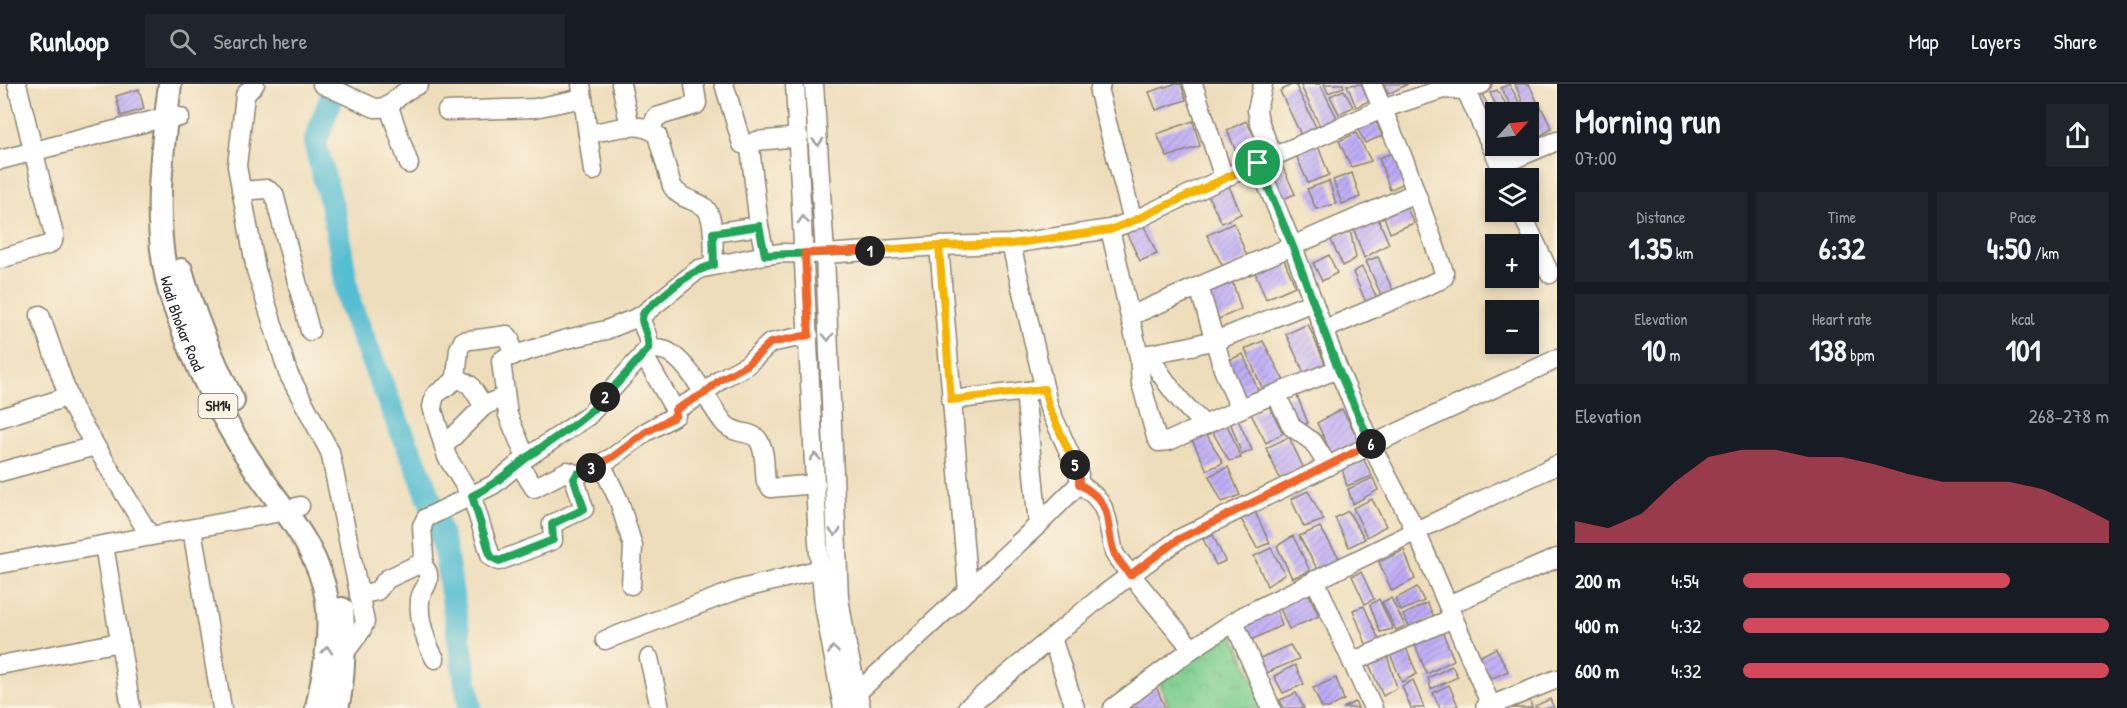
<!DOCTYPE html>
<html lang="en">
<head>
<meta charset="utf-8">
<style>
  :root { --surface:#171b24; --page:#20242c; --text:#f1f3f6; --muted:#9ea1a6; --line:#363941; --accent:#d1495b }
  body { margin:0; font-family:"Patrick Hand",sans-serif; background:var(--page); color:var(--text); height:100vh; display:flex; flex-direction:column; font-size:22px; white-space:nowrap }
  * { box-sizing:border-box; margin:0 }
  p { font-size:20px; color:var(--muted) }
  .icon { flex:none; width:33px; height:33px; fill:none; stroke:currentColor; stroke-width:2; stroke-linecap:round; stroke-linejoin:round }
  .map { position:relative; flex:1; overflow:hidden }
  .details { display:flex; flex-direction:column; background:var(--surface); width:570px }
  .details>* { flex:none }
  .needle { width:39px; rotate:63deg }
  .controls { position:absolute; left:1485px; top:18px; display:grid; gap:12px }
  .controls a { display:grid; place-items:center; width:54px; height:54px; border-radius:0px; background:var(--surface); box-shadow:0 3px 9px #0003; font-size:30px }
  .pin { position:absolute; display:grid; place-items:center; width:51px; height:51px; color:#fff; margin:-26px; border:3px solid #fff; border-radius:50%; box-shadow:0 2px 6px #0007 }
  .km { position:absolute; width:30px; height:30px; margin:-15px; border-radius:50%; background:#222; color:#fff; font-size:16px; line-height:30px; text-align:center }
  .round { display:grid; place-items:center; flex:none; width:63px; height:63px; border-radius:0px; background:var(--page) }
  .headline { display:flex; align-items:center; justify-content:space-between; height:102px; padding:0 18px }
  h1 { font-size:33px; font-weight:700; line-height:45px }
  .figures { display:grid; grid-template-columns:repeat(3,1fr); gap:9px; height:102px; padding:6px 18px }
  .figures div { display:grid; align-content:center; border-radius:0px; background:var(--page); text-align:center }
  .figures b { font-size:30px; font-weight:700 }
  .figures small { font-size:16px; font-weight:400 }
  .figures p { font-size:16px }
  .chart { height:168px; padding:12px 18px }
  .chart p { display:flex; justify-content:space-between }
  .chart svg { width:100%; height:108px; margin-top:6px; fill:var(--accent); opacity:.7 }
  ul { padding:0 18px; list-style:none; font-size:20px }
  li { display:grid; grid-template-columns:96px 72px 1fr; align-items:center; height:45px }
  li i { height:15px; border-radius:8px; background:var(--accent) }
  header { display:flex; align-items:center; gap:36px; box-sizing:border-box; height:84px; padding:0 30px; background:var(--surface); border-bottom:2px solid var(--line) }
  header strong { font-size:28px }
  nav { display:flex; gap:33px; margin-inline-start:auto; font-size:21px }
  .search { width:420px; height:54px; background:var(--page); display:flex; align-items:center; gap:15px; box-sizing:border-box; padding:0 21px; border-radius:0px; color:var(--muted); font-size:22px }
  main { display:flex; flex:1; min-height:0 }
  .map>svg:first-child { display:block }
</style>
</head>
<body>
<header>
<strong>Runloop</strong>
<div class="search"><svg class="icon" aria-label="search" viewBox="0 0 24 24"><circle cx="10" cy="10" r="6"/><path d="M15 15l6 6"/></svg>Search here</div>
<nav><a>Map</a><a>Layers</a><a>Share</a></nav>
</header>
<main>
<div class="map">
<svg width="1557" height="624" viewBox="0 0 1557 624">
  <defs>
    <pattern id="park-crowns" width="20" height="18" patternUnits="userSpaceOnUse" patternTransform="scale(1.5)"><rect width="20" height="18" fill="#7ccd8e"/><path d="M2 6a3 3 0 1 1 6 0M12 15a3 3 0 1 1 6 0" fill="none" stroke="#6bb07b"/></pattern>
    <pattern id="building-hatch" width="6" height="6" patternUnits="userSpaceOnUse" patternTransform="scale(1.5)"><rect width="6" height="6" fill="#beacf9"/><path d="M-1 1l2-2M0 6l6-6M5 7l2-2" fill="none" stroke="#9b8cca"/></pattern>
  </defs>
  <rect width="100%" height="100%" fill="#fcf5e5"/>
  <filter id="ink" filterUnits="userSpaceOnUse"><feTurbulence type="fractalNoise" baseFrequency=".0167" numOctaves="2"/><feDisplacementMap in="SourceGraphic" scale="12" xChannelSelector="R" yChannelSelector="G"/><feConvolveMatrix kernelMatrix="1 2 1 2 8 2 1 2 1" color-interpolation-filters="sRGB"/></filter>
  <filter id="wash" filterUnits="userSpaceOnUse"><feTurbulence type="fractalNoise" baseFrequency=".008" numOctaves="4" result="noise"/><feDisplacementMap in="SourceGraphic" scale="24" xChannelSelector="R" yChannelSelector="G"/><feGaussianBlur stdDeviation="1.35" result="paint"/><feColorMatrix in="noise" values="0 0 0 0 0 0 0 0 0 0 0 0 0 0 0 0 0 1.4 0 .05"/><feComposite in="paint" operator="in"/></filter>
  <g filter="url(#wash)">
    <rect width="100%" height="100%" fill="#eeddba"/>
    <path fill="url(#park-crowns)" stroke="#547c5c" stroke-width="1.5" d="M1232,547L1266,624H1169L1160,599Z"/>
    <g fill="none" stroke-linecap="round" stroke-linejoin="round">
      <path stroke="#55bdd2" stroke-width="24" d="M336,0L315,59L335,134L350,221L393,328L415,378L432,421L445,466L470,624"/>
    </g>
    <g id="blocks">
      <g fill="url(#building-hatch)">
        <path d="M1174,0H1181L1186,16L1156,26L1149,8Z"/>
        <path d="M1293,0H1295L1316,43L1301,51L1280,7Z"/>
        <path d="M1300,0H1320L1337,34L1320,42Z"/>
        <path d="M1324,0H1343L1344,3L1328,9Z"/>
        <path d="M1365,0L1371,16L1356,23L1347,1Z"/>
        <path d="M1384,0H1408L1388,10Z"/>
        <path d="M1509,0L1522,23L1514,27L1501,4Z"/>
        <path d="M1515,0H1529L1537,17L1525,24Z"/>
        <path d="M139,5L144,25L121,32L116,12Z"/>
        <path d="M1344,6L1353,23L1339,30L1330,12Z"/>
        <path d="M1497,6L1511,28H1499L1490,9Z"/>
        <path d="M1480,7L1496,35V40L1489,43L1473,11Z"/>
        <path d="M1540,21L1552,45L1540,52L1529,27Z"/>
        <path d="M1375,35L1382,52L1365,59L1356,42Z"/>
        <path d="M1193,37L1200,62L1167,73L1157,50Z"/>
        <path d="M1246,37L1261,64L1239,74L1227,46Z"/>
        <path d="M1528,42L1533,54L1528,57Z"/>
        <path d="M1356,49L1371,77L1351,83L1339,57Z"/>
        <path d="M1317,59L1329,91L1308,99L1295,69Z"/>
        <path d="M1394,68L1406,98L1390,106L1379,74Z"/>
        <path d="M1280,77L1295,110L1281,116L1267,84Z"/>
        <path d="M1352,89L1360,113L1342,120L1333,96Z"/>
        <path d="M1329,97L1336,120L1316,125L1307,105Z"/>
        <path d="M1229,102L1241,130L1222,139L1207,110Z"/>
        <path d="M1405,120L1414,139L1390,149L1383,130Z"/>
        <path d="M1377,132L1389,160L1364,174L1353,143Z"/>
        <path d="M1234,139L1248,175L1224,185L1207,151Z"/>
        <path d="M1144,142L1157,170L1140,177L1126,148Z"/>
        <path d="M1350,146L1356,174L1343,182L1330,154Z"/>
        <path d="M1329,171L1337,189L1322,197L1313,179Z"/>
        <path d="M1283,173L1295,202L1266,215L1254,186Z"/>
        <path d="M1378,173L1393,207L1382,213L1366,177Z"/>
        <path d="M1362,183L1378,216L1367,221L1353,188Z"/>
        <path d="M1232,196L1241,225L1219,235L1207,207Z"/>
        <path d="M1308,240L1326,282L1305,291L1286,250Z"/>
        <path d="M1263,257L1284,297L1263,306L1245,265Z"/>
        <path d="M1243,270L1259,309L1241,318L1225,278Z"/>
        <path d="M1296,309L1308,339L1298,343L1285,315Z"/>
        <path d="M1269,322L1283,349L1266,359L1251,330Z"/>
        <path d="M1342,325L1361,360L1333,373L1317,339Z"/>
        <path d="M1238,336L1252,366L1242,371L1231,340Z"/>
        <path d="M1226,338L1241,374L1229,377L1212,347Z"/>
        <path d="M1207,351L1223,379L1207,386L1192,356Z"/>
        <path d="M1289,353L1304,385L1281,397L1266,364Z"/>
        <path d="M1363,374L1372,392L1347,402L1342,385Z"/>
        <path d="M1228,383L1240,411L1222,418L1209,392Z"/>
        <path d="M1373,394L1378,406L1353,420L1348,405Z"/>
        <path d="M1308,407L1324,436L1304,443L1291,415Z"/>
        <path d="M1372,415L1386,442L1367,453L1353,424Z"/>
        <path d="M1348,427L1365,455L1349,463L1335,434Z"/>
        <path d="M1255,428L1270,459L1257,464L1241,435Z"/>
        <path d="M1320,443L1341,477L1319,488L1299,452Z"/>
        <path d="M1213,451L1225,477L1216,481L1203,455Z"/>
        <path d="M1293,452L1310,487L1292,494L1277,462Z"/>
        <path d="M1271,464L1285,490L1267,502L1254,472Z"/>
        <path d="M1404,466L1415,495L1392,507L1379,478Z"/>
        <path d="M1361,488L1374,515L1365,520L1352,492Z"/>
        <path d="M1417,503L1424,517L1401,527L1395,515Z"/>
        <path d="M1308,508L1319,532L1289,545L1279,522Z"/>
        <path d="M1391,514L1405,542L1396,546L1382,518Z"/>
        <path d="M1379,515L1393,545L1380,548L1370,521Z"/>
        <path d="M1427,519L1434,533L1411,546L1403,531Z"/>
        <path d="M1275,521L1282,541L1249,557L1242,539Z"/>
        <path d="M1364,522L1380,558L1368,565L1353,526Z"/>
        <path d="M1441,545L1454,576L1427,590L1413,556Z"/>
        <path d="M1290,561L1299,575L1264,590L1258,575Z"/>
        <path d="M1405,561L1417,590L1402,598L1389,568Z"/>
        <path d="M1496,564L1508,587L1491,595L1479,573Z"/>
        <path d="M1387,571L1397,604L1383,612L1368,578Z"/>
        <path d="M1295,581L1304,600L1283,609L1274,592Z"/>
        <path d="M1452,582L1458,593L1431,605L1428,594Z"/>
        <path d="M1336,594L1344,616L1329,624H1322L1313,604Z"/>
        <path d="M1413,596L1424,624H1411L1402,602Z"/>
        <path d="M1449,601L1458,622L1440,624L1433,609Z"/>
        <path d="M1156,602L1165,624H1127Z"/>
        <path d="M1296,609L1304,624H1283L1280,616Z"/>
        <path d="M1550,615L1554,624H1536L1535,622Z"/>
        <path d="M1530,616L1532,624H1512Z"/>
        <path d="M1355,618L1358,624H1343Z"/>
      </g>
    </g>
  </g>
  <g filter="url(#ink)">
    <use href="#blocks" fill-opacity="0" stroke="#8c8472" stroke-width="1.5"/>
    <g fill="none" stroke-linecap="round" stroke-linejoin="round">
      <defs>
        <g id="minor">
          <path d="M255,0L245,11L237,82L256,186L288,289L330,368L365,538L361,547L344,570"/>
          <path d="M322,0L375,24C389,25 391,19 401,11C407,6 413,3 419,0"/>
          <path d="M581,0L593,87"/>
          <path d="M621,0L630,43"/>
          <path d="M724,0L742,60L750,63"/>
          <path d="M795,0L818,459L824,521L843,624"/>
          <path d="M814,0L825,170L839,514L847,562L861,624"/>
          <path d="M1101,0L1099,8L1133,137"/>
          <path d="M1193,0L1224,94"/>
          <path d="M1263,0L1257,26L1259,37L1273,73"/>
          <path d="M1463,0L1506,94"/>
          <path d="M389,23L409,80"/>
          <path d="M447,27L535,24L583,14"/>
          <path d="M651,45L656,33L696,21L697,19L694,0"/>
          <path d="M588,50C609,47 641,34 657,51L672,102C680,115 692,115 703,122C716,130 713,167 714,181"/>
          <path d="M0,76L166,33H180"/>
          <path d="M1258,79L1293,163L1338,285L1371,361L1416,447L1492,624"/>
          <path d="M1500,81L1557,57"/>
          <path d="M241,107L267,105L274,110L310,247"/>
          <path d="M1521,128L1550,190"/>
          <path d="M1110,145L1139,272L1141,299L1156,353L1159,358L1169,357L1253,319L1338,285"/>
          <path d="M713,149L759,142"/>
          <path d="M939,162L968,507"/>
          <path d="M765,171L759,142L750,63L751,60L756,57L799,53"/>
          <path d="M0,175L48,161L53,157L54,151L17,0"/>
          <path d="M1199,203L1223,285L1240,325"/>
          <path d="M40,231L72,323L150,452"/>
          <path d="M1130,232L1415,109"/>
          <path d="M1323,246L1440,196L1444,193V188L1406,81L1372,0"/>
          <path d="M648,265C656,265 664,265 670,269C692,283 708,319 724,339C735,352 753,346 759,357C766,368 764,386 766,398L771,404L816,400"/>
          <path d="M1149,270C1164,298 1181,320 1205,341"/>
          <path d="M512,272L510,255L507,251L463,257L459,265L456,293L453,298L435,311L432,323L447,373L472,413L491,473L499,477L553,456L552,440L584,425L574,393L613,373L646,348L676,331L675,326L643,270"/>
          <path d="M1139,272L1191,262L1225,253L1313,218"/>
          <path d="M456,293L470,301L484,322"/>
          <path d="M1025,307L1038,441"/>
          <path d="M1276,310L1292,343L1313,358L1328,382"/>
          <path d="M951,316L1036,306"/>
          <path d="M675,326L705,309L721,295L747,281L770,259L809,251"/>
          <path d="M0,334L67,313"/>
          <path d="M444,362L484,322L505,312"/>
          <path d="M526,374L508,331L501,277L505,274L563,256L606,246L641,232"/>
          <path d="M601,379L619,417L633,462L631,501"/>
          <path d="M519,380L534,404L567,387L571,388L574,393"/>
          <path d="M0,388L95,362"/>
          <path d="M1079,400C1110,418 1107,438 1114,469L1118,475L1192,565"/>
          <path d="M192,445L222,624"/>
          <path d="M104,461L131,624"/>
          <path d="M0,480L286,427L300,422"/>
          <path d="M419,480C425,483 429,487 428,495C428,503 420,508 420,516C418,535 426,559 435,575"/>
          <path d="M1315,496L1373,624"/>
          <path d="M359,511L377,507L387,495L419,480L424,473L422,442L426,434L493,401L526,374L588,332L648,265C651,251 641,244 641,232L699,185L765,171L782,169L825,170L939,162L1011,160L1110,145L1133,137L1224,94L1382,25L1443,5L1465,6L1482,0"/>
          <path d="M1448,521L1557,474"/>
          <path d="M1234,538L1271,624"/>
          <path d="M1052,554L1075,624"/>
          <path d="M605,556L737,506L821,485"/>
          <path d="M649,574L660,624"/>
          <path d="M1352,578L1453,534"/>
          <path d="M0,581L120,558"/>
          <path d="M850,614L857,609L1038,441L1079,400V390L1049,324L1011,160"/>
          <path d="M967,624L1102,512L1179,455L1371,361L1557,275"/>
          <path d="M1113,624L1192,565L1243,532L1416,447L1557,381"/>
          <path d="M1485,624L1557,595"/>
        </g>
        <g id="major">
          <path id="s1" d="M170,0C161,74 150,152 175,224C195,281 222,336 256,386C284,427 319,465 327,516C332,552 324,589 317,624"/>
          <path d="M181,186C194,232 212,275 233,317"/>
          <path d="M337,624C345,591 344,559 342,525"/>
        </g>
      </defs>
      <use href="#minor" stroke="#8c8472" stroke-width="21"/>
      <use href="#major" stroke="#8c8472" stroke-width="26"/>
      <use href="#minor" stroke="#fff" stroke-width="18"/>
      <use href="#major" stroke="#fff" stroke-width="22"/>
    </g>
    <defs><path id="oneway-chevron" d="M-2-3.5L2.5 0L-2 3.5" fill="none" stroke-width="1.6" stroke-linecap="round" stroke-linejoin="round" transform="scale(1.5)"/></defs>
    <g stroke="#a0a0a0">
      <use href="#oneway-chevron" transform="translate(818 58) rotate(87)"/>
      <use href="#oneway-chevron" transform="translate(803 136) rotate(-93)"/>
      <use href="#oneway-chevron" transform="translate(828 253) rotate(88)"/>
      <use href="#oneway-chevron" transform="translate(815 373) rotate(-93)"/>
      <use href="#oneway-chevron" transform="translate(835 448) rotate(88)"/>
      <use href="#oneway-chevron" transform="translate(327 566) rotate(-85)"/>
      <use href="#oneway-chevron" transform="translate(833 566) rotate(-100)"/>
    </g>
  </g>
  <g fill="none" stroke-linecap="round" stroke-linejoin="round" filter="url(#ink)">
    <defs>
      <path id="split-1" d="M870,167L939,162L1011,160L1110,146L1133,137L1258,79"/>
      <path id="split-2" d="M605,313L648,265C651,248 636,238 645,227C666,210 687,187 714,181L713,149L759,142L765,171L870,167"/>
      <path id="split-3" d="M591,384L577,390L574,395L584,425L552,440L553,456L499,477L491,473L472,412C492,403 507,389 525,375C553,354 582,339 605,313"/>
      <path id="split-4" d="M591,384L613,373L646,348L674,333L676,331L675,326L705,309L721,295L747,281L770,259L809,251L805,169L865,167"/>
      <path id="split-5" d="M865,167L939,162L951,316L1044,305L1049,324L1075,381"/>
      <path id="split-6" d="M1075,381L1079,390V400C1116,421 1103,435 1114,468C1117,476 1125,484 1130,491L1179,455L1371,360"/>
      <path id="split-7" d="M1258,79L1293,163L1338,285L1371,360"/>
    </defs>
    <use href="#split-1" stroke="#fff" stroke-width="12"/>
    <use href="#split-2" stroke="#fff" stroke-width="12"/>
    <use href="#split-3" stroke="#fff" stroke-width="12"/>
    <use href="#split-4" stroke="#fff" stroke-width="12"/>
    <use href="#split-5" stroke="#fff" stroke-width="12"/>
    <use href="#split-6" stroke="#fff" stroke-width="12"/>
    <use href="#split-7" stroke="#fff" stroke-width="12"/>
    <use href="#split-1" stroke="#f5b400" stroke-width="8"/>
    <use href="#split-2" stroke="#22a559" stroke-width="8"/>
    <use href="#split-3" stroke="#22a559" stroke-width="8"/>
    <use href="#split-4" stroke="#f0652b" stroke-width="8"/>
    <use href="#split-5" stroke="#f5b400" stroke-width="8"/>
    <use href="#split-6" stroke="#f0652b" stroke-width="8"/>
    <use href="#split-7" stroke="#22a559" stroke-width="8"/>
  </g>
  <g text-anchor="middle" stroke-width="6" stroke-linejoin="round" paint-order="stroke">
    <rect fill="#fcf5e5" stroke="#6a6863" stroke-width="1.5" x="198.5" y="310" width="39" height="24" rx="4.5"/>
    <g font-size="15" font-weight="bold" fill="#2b2b2b">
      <text x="218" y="327">SH14</text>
    </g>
    <g font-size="16" fill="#2b2b2b" stroke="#fcf5e5">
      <text dy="6" stroke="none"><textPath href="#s1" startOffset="243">Wadi Bhokar Road</textPath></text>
    </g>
  </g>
</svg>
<div class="controls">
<a><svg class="needle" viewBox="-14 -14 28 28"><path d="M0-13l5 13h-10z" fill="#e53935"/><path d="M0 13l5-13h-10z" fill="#9ea1a6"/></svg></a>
<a><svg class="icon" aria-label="layers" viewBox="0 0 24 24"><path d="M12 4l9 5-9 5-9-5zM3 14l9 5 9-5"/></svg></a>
<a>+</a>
<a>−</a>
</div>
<div class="pin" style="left:1258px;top:79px;background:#1e9e55"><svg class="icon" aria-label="arrive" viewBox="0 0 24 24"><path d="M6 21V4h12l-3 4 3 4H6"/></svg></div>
<b class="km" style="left:870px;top:167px">1</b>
<b class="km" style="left:605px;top:313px">2</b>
<b class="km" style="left:591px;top:384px">3</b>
<b class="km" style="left:1075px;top:381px">5</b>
<b class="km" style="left:1371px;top:360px">6</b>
</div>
<section class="details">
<div class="headline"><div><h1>Morning run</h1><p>07:00</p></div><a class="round"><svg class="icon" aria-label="share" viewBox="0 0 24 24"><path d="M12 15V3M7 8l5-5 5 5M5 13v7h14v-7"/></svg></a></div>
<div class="figures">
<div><p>Distance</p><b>1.35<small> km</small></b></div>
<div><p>Time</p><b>6:32</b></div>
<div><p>Pace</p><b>4:50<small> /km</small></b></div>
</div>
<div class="figures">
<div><p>Elevation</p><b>10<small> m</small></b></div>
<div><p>Heart rate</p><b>138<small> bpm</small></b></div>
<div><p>kcal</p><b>101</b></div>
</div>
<div class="chart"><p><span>Elevation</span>268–278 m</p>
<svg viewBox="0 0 160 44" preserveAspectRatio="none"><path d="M0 44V35L10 38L20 32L30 19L40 9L50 6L60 6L70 9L80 9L90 12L100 16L110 19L120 19L130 19L140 22L150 28L160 35V44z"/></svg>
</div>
<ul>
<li><b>200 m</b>4:54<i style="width:73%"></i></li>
<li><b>400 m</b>4:32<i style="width:100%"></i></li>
<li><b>600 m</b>4:32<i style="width:100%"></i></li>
</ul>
</section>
</main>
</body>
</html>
